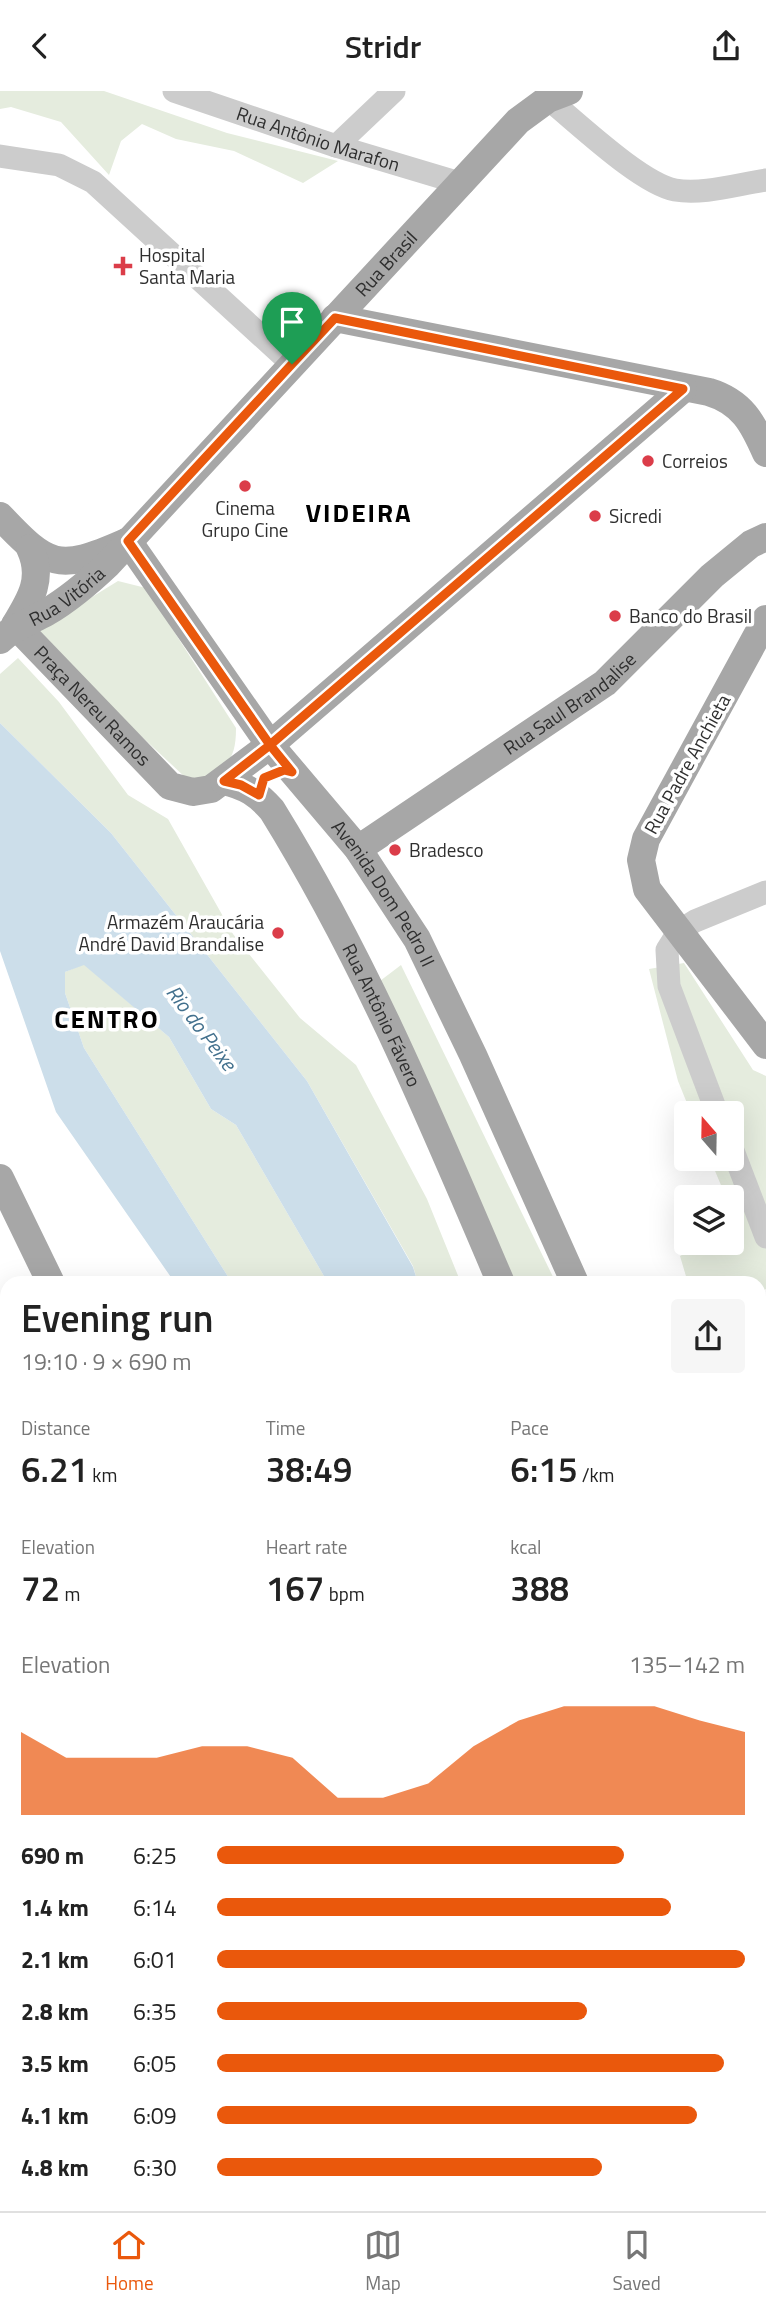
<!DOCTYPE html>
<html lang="en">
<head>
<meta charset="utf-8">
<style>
  :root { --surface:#fff; --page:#f6f6f6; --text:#222; --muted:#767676; --line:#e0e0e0; --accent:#ea580c }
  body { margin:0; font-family:"Titillium Web",sans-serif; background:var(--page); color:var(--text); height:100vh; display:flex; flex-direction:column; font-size:26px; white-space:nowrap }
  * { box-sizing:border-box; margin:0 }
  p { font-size:23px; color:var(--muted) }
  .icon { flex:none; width:38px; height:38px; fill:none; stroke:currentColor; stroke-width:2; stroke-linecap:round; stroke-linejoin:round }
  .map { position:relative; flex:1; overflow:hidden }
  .side { position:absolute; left:0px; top:1185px; width:766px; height:936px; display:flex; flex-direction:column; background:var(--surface); border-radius:21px 21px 0 0; box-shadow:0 7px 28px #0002 }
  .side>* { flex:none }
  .needle { width:46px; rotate:340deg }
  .buttons { position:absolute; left:674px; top:1010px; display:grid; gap:14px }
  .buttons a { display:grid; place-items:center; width:70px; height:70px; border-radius:7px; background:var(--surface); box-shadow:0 7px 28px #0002; font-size:35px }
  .pin { position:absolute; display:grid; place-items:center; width:60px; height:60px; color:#fff; margin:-72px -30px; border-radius:50% 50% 50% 0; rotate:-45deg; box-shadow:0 0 7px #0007 }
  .pin .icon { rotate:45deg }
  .round { display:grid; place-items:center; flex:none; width:74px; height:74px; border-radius:7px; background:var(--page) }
  .summary { display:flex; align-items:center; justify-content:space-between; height:119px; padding:0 21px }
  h1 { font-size:38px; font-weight:600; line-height:52px }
  .figures { display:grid; grid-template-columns:repeat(3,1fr); gap:10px; height:119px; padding:7px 21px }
  .figures div { display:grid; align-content:center }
  .figures b { font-size:35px; font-weight:600 }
  .figures small { font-size:19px; font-weight:400 }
  .figures p { font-size:19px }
  .chart { height:196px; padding:14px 21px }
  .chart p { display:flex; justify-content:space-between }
  .chart svg { width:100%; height:126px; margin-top:7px; fill:var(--accent); opacity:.7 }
  ul { padding:0 21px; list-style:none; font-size:23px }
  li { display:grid; grid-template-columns:112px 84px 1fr; align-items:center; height:52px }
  li i { height:18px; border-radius:9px; background:var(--accent) }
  header { display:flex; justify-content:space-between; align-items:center; height:91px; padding:0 21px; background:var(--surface); font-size:32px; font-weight:600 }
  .menu { display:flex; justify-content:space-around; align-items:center; height:98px; border-top:2px solid var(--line); background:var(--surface); font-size:19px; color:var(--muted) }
  .menu a { display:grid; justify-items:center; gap:4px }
  .menu .on { color:var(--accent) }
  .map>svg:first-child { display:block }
</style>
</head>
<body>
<header><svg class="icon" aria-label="back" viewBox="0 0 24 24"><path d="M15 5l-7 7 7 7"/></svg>Stridr<svg class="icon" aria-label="share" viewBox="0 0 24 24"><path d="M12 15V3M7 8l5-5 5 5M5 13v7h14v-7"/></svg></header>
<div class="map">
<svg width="766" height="2120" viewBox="0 0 766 2120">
  <rect width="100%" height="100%" fill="#fff"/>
  <g fill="#e5ecde">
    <path d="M0,0H104L227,42L338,70L303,92L234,60L176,48L142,33L121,50L109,84L61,31L11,16L0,18Z"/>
    <path d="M118,490L146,497L236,637C236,670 227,673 203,693L186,687L32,543Z"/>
    <path d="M18,567L59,611L128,704L168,728L233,843L300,927L356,974L427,1108L461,1192H418L413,1175L307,990L111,742L0,632V583Z"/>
    <path d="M684,872L753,979L766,985V1198L760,1201V1192H688L680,1165L705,1152H732V1137L737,1133L732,1119V1106H726L710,1068H732V1022H691L678,990L649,878Z"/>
    <path d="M84,873L169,946L211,1018L236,1034L328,1192H232L84,957L65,902V881Z"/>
    <path d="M401,874L556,1192H513L376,893Z"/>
    <path d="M766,1714V1861L760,1848V1720Z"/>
  </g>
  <g fill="#ccdeea">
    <path d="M0,632L111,742L307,990L413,1176L418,1192H328L236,1034L211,1018L169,946L84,874L65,881V902L84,957L232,1192H175L56,1021L0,860Z"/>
    <path d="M760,1848L766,1861V2120H631L634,2114H760Z"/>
  </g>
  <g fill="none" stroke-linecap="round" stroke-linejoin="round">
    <g stroke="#ccc" stroke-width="23">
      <path id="s1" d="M174,0L336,55L463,93"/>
      <path d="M548,8C578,32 640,92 675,99C703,104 738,93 766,89"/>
      <path d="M336,55L394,0"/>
      <path d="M0,65L59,74L93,91L292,273"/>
      <path d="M717,1022L669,895L667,859L679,840L695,830L766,801"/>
      <path d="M732,1057L766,1146"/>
      <path d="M0,1350L7,1358"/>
      <path d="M760,1495L766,1499"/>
    </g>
    <g stroke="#a7a7a7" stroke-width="28">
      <path d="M335,227L709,301C742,311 753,332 766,362"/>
      <path d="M0,425C48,476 58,481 124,452"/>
      <path id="s2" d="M128,450L270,654L358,758L417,848L473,964L575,1192"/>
      <path d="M766,528L646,748L641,769L647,798L766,954"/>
      <path id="s3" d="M15,534L170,695L193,701L211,698L270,654L683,298"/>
      <path d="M15,534C31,508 44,487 30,457"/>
      <path id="s4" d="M0,549C15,535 29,531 47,521C69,508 89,491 108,473L518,30L548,8L569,0"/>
      <path id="s5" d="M224,690C246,695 258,703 272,719C366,871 431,1028 501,1192"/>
      <path id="s6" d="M358,758L605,592L712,485L751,453L766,446"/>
      <path d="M0,1087L51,1192"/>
      <path d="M760,1427L766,1431"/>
      <path d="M760,1529L766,1534"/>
      <path d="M0,1606L7,1605"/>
    </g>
  </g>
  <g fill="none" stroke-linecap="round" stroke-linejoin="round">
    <defs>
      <path id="route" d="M292,273L128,450L270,654L224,690L241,694L259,704L264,687L284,679L292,681L270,654L683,298L335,227L292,273"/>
    </defs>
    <use href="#route" stroke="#fff" stroke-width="14"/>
    <use href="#route" stroke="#ea580c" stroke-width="9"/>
  </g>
  <g fill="#db3d49" stroke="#fff" stroke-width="2.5">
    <path d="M119.5 164.5h7v7h7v7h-7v7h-7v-7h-7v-7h7z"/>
    <circle cx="648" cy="370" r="7"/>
    <circle cx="245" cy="395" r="7"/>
    <circle cx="595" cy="425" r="7"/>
    <circle cx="615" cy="525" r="7"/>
    <circle cx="395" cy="759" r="7"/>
    <circle cx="278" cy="842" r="7"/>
  </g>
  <g text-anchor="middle" stroke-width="7" stroke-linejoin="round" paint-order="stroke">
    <g font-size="19" fill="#2f2f2f" stroke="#fff">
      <text dy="7" stroke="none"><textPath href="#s1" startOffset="152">Rua Antônio Marafon</textPath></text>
      <text dy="7" stroke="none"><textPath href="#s4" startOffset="542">Rua Brasil</textPath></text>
      <text dy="7" stroke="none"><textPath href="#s4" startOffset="80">Rua Vitória</textPath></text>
      <text dy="7" stroke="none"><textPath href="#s6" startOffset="257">Rua Saul Brandalise</textPath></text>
      <text dy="7" stroke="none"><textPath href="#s3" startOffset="112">Praça Nereu Ramos</textPath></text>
      <text transform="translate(687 673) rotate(-61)" y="7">Rua Padre Anchieta</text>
      <text dy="7" stroke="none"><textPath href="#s2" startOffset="436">Avenida Dom Pedro II</textPath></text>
      <text dy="7" stroke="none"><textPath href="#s5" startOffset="290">Rua Antônio Fávero</textPath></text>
    </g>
    <g font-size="19" fill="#2f2f2f" stroke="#fff" text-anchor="start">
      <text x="139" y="171">Hospital<tspan x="139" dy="22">Santa Maria</tspan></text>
      <text x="662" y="377">Correios</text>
      <text x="245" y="424" text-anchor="middle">Cinema<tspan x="245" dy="22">Grupo Cine</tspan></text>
      <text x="609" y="432">Sicredi</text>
      <text x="629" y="532">Banco do Brasil</text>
      <text x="409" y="766">Bradesco</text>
      <text x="264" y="838" text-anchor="end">Armazém Araucária<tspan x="264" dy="22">André David Brandalise</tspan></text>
    </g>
    <g font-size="21" font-style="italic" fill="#42708d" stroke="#fff">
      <text transform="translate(201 937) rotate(53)" y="7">Rio do Peixe</text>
    </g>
    <g font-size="26" font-weight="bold" letter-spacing="2" fill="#000" stroke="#fff">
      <text x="359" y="431">VIDEIRA</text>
      <text x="107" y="937">CENTRO</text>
    </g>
  </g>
</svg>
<div class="buttons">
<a><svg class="needle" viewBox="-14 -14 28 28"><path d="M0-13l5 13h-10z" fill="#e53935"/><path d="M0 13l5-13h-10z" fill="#767676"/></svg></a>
<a><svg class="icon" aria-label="layers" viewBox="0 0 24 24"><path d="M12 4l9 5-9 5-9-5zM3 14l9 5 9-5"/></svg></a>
</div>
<div class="pin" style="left:292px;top:273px;background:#1e9e55"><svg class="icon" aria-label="arrive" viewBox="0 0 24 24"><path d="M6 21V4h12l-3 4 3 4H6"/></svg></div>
<section class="side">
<div class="summary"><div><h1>Evening run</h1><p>19:10 · 9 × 690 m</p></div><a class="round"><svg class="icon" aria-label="share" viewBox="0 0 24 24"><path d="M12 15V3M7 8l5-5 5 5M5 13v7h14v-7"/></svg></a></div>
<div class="figures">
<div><p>Distance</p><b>6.21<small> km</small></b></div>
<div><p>Time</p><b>38:49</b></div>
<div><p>Pace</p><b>6:15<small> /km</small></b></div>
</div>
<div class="figures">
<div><p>Elevation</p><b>72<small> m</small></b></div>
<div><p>Heart rate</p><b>167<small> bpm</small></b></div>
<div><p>kcal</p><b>388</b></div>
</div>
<div class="chart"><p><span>Elevation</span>135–142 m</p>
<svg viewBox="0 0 160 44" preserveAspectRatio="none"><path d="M0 44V15L10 24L20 24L30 24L40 20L50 20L60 24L70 38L80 38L90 33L100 20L110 11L120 6L130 6L140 6L150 11L160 15V44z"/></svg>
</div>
<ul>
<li><b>690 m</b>6:25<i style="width:77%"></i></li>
<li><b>1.4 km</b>6:14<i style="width:86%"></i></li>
<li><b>2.1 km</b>6:01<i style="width:100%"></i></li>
<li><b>2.8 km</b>6:35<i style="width:70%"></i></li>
<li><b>3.5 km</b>6:05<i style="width:96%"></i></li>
<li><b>4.1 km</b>6:09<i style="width:91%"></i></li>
<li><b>4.8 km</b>6:30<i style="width:73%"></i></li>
</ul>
</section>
</div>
<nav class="menu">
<a class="on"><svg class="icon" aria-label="home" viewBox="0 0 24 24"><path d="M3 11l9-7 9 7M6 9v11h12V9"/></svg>Home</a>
<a><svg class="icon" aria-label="map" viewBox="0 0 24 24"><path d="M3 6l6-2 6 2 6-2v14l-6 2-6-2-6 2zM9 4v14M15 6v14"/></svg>Map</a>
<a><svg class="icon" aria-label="saved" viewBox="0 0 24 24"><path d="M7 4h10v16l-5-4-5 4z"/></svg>Saved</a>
</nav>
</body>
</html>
